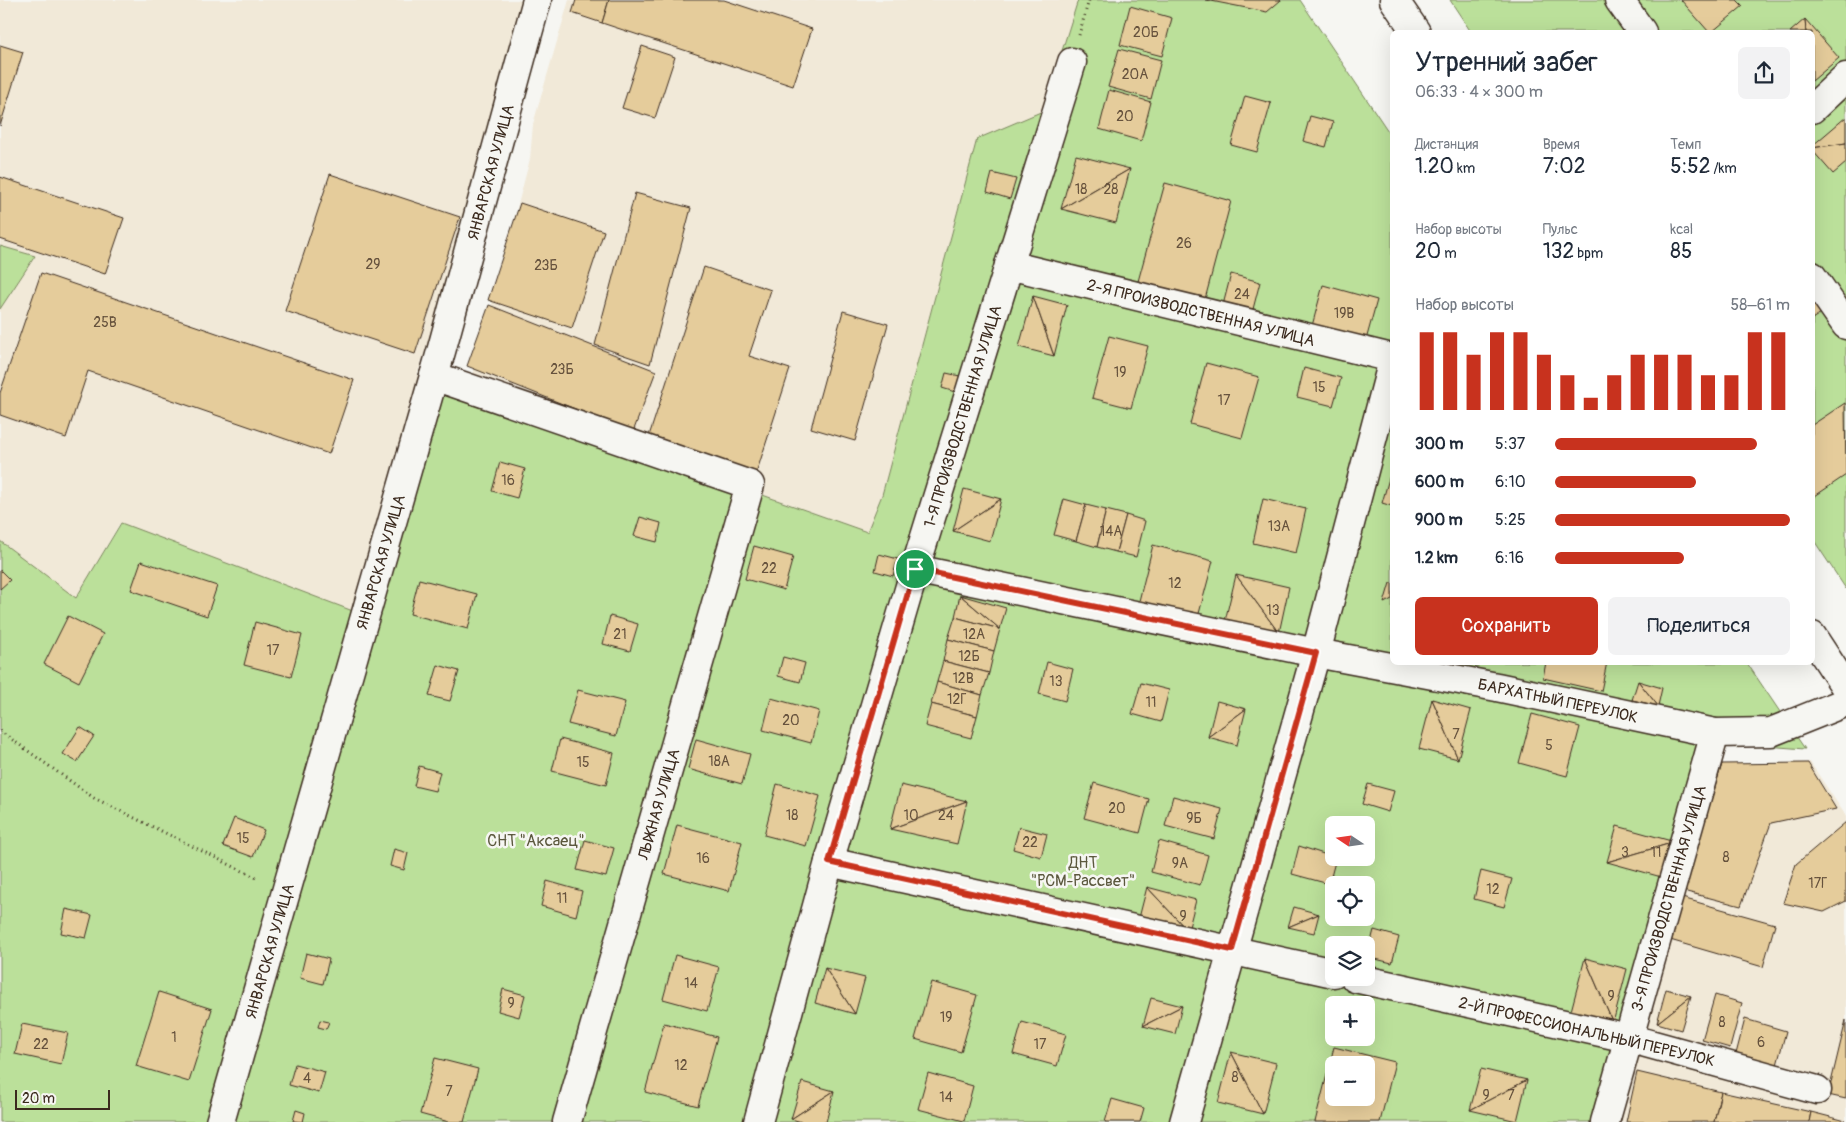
<!DOCTYPE html>
<html lang="ru">
<head>
<meta charset="utf-8">
<style>
  :root { --surface:#fff; --page:#f2f2f3; --text:#1f2937; --muted:#747a83; --accent:#c8321e }
  body { margin:0; font-family:Pangolin,sans-serif; background:var(--page); color:var(--text); height:100vh; display:flex; flex-direction:column; font-size:19px; white-space:nowrap }
  * { box-sizing:border-box; margin:0 }
  p { font-size:16px; color:var(--muted) }
  .icon { flex:none; width:28px; height:28px; fill:none; stroke:currentColor; stroke-width:2; stroke-linecap:round; stroke-linejoin:round }
  .map { position:relative; flex:1; overflow:hidden }
  .sheet { position:absolute; left:1390px; top:30px; width:425px; height:635px; display:flex; flex-direction:column; background:var(--surface); border-radius:8px; box-shadow:0 5px 20px #0002 }
  .sheet>* { flex:none }
  .needle { width:32px; rotate:283deg }
  .buttons { position:absolute; left:1325px; top:816px; display:grid; gap:10px }
  .buttons a { display:grid; place-items:center; width:50px; height:50px; border-radius:8px; background:var(--surface); box-shadow:0 5px 20px #0002; font-size:25px }
  .scale { position:absolute; left:15px; bottom:12px; width:95px; box-sizing:border-box; padding-left:5px; border:2px solid #3b2a1e; border-top:0; font-size:14px; line-height:18px; white-space:nowrap; color:#3b2a1e; -webkit-text-stroke:4px #f6f6f2; paint-order:stroke }
  .pin { position:absolute; display:grid; place-items:center; width:42px; height:42px; color:#fff; margin:-21px; border:2px solid #fff; border-radius:50%; box-shadow:0 1px 5px #0007 }
  .round { display:grid; place-items:center; flex:none; width:52px; height:52px; border-radius:8px; background:var(--page) }
  .head { display:flex; align-items:center; justify-content:space-between; height:85px; padding:0 25px }
  h1 { font-size:28px; font-weight:600; line-height:38px }
  .metrics { display:grid; grid-template-columns:repeat(3,1fr); gap:8px; height:85px; padding:5px 25px }
  .metrics div { display:grid; align-content:center }
  .metrics b { font-size:21px; font-weight:600 }
  .metrics small { font-size:14px; font-weight:400 }
  .metrics p { font-size:14px }
  .chart { height:140px; padding:10px 25px }
  .chart p { display:flex; justify-content:space-between }
  .chart svg { width:100%; height:90px; margin-top:5px; stroke:var(--accent); stroke-width:6 }
  .primary-button { display:flex; gap:10px; margin-top:auto; padding:10px 25px }
  .primary-button a { flex:1; height:58px; border-radius:8px; background:var(--accent); color:#fff; font-size:20px; font-weight:600; line-height:58px; text-align:center }
  .primary-button a+a { background:var(--page); color:var(--text) }
  ul { padding:0 25px; list-style:none; font-size:16px }
  li { display:grid; grid-template-columns:80px 60px 1fr; align-items:center; height:38px }
  li i { height:12px; border-radius:6px; background:var(--accent) }
  .map>svg:first-child { display:block }
</style>
</head>
<body>
<div class="map">
<svg width="1846" height="1122" viewBox="0 0 1846 1122">
  <rect width="100%" height="100%" fill="#f6f6f2"/>
  <filter id="ink" filterUnits="userSpaceOnUse"><feTurbulence type="fractalNoise" baseFrequency=".02" numOctaves="2"/><feDisplacementMap in="SourceGraphic" scale="10" xChannelSelector="R" yChannelSelector="G"/><feConvolveMatrix kernelMatrix="1 2 1 2 8 2 1 2 1" color-interpolation-filters="sRGB"/></filter>
  <g filter="url(#ink)">
    <g fill="#f1e9d8">
      <path d="M0,0H534L498,140L417,375L435,379L366,627L120,523L76,599L0,541V309L35,256L0,246Z"/>
      <path d="M569,0H1078L1043,111L977,139L882,495L867,532L469,390L530,159L533,124Z"/>
      <path d="M1810,762L1846,816V1122H1619L1720,764Z"/>
    </g>
    <g fill="#bbe09a" stroke="#7b855c" fill-rule="evenodd">
      <path d="M1078,0H1300L1392,137V662L1747,663L1805,749L1700,741L1593,1122H0V541L76,598L121,523L366,616L435,379L867,532L882,495L977,139L1043,111ZM1334,825H1366V858H1334ZM1334,885H1366V918H1334ZM1334,945H1366V978H1334ZM1334,1005H1366V1038H1334ZM1334,1065H1366V1098H1334Z"/>
      <path d="M1450,0H1846V589L1813,539L1812,32H1471Z"/>
      <path d="M0,246L35,256L0,309Z"/>
    </g>
    <g fill="#e5cc9b" stroke="#3b2a1e" fill-rule="evenodd">
      <path d="M576,0H609L602,23L572,13Z"/>
      <path d="M609,0H724L812,29L793,86L602,23Z"/>
      <path d="M1206,0H1281L1267,12Z"/>
      <path d="M1681,0H1737L1743,6L1712,32H1709Z"/>
      <path d="M1130,6L1172,18L1162,56L1120,45Z"/>
      <path d="M1805,19L1806,32H1790Z"/>
      <path d="M1805,19L1839,58L1812,81V32H1806Z"/>
      <path d="M0,45L23,52L0,126Z"/>
      <path d="M642,46L675,57L655,118L622,108Z"/>
      <path d="M1119,49L1161,60L1151,99L1108,87Z"/>
      <path d="M1109,90L1151,102L1141,141L1099,129Z"/>
      <path d="M1245,96L1271,103L1257,152L1231,145Z"/>
      <path d="M1310,116L1333,122L1326,147L1303,141Z"/>
      <path d="M1846,117V143L1812,148V146Z"/>
      <path d="M1846,143V163L1833,174L1812,150V148Z"/>
      <path d="M1076,155L1130,169L1061,209Z"/>
      <path d="M1130,169L1116,223L1061,209Z"/>
      <path d="M992,173L1016,179L1010,199L987,192Z"/>
      <path d="M330,174L460,217L415,354L285,311Z"/>
      <path d="M0,177L124,218L105,274L0,239Z"/>
      <path d="M1165,183L1231,201L1204,303L1137,285Z"/>
      <path d="M635,193L691,208L650,364L595,345Z"/>
      <path d="M520,203L604,231L572,328L488,300Z"/>
      <path d="M704,267L771,290L749,356L790,369L755,477L647,442Z"/>
      <path d="M41,273L354,380L329,454L88,371L66,438L0,415V393Z"/>
      <path d="M1231,274L1260,282L1252,313L1223,305Z"/>
      <path d="M1323,285L1377,300L1366,340L1312,326Z"/>
      <path d="M1033,296L1054,356L1019,347Z"/>
      <path d="M1033,296L1067,305L1054,356Z"/>
      <path d="M1812,302L1821,313L1812,319Z"/>
      <path d="M489,305L656,371L633,432L467,366Z"/>
      <path d="M843,311L888,324L855,441L811,428Z"/>
      <path d="M1109,336L1148,346L1131,408L1092,398Z"/>
      <path d="M1206,363L1259,377L1242,438L1190,424Z"/>
      <path d="M1304,368L1341,378L1333,406L1297,397Z"/>
      <path d="M946,373L960,376L955,392L942,388Z"/>
      <path d="M1845,403L1846,475L1812,498V425Z"/>
      <path d="M500,462L525,469L517,498L492,491Z"/>
      <path d="M1392,468V506L1382,503Z"/>
      <path d="M964,489L1001,499L953,531Z"/>
      <path d="M1001,499L990,541L953,531Z"/>
      <path d="M1064,499L1086,505L1076,541L1054,535Z"/>
      <path d="M1263,499L1306,509L1296,553L1253,543Z"/>
      <path d="M1086,505L1106,510L1097,547L1076,541Z"/>
      <path d="M1106,510L1126,515L1116,552L1097,547Z"/>
      <path d="M1126,515L1145,521L1136,557L1116,552Z"/>
      <path d="M640,517L661,523L657,542L634,536Z"/>
      <path d="M1153,545L1213,561L1197,621L1138,605Z"/>
      <path d="M754,546L793,557L784,590L745,579Z"/>
      <path d="M879,554L898,559L893,576L875,571Z"/>
      <path d="M141,561L217,586L207,616L131,590Z"/>
      <path d="M0,570L10,580L0,589Z"/>
      <path d="M1236,575L1279,633L1225,621Z"/>
      <path d="M1236,575L1289,587L1279,633Z"/>
      <path d="M419,579L477,594L468,629L410,614Z"/>
      <path d="M1390,583H1392V599L1384,603Z"/>
      <path d="M960,595L1000,629L955,617Z"/>
      <path d="M960,595L1006,608L1000,629Z"/>
      <path d="M68,616L103,634L79,682L44,664Z"/>
      <path d="M610,616L638,624L630,651L603,644Z"/>
      <path d="M955,617L1000,629L994,651L948,639Z"/>
      <path d="M255,622L302,635L291,677L244,665Z"/>
      <path d="M948,639L994,651L989,673L943,661Z"/>
      <path d="M783,657L805,663L800,682L778,676Z"/>
      <path d="M943,661L989,673L982,695L937,682Z"/>
      <path d="M1047,662L1073,669L1065,701L1039,694Z"/>
      <path d="M1546,662H1607L1601,691L1543,678Z"/>
      <path d="M438,665L459,671L450,701L429,696Z"/>
      <path d="M1638,681L1662,688L1658,706Z"/>
      <path d="M1638,681L1658,706L1632,700Z"/>
      <path d="M937,682L982,695L977,716L931,704Z"/>
      <path d="M1141,683L1169,690L1161,722L1132,714Z"/>
      <path d="M578,690L625,702L616,736L568,724Z"/>
      <path d="M771,698L819,711L811,743L763,730Z"/>
      <path d="M1432,699L1458,759L1419,749Z"/>
      <path d="M1432,699L1471,710L1458,759Z"/>
      <path d="M1217,701L1246,709L1208,737Z"/>
      <path d="M931,704L977,716L971,738L925,726Z"/>
      <path d="M1246,709L1237,745L1208,737Z"/>
      <path d="M1532,714L1580,727L1567,776L1519,763Z"/>
      <path d="M80,727L94,736L77,762L63,754Z"/>
      <path d="M560,739L614,753L606,785L552,771Z"/>
      <path d="M696,739L750,754L742,784L688,769Z"/>
      <path d="M1808,763L1836,809L1771,823L1741,906L1683,891L1722,764Z"/>
      <path d="M419,766L440,772L435,791L414,786Z"/>
      <path d="M1094,783L1149,799L1140,833L1084,818Z"/>
      <path d="M777,784L820,796L806,846L764,835Z"/>
      <path d="M1368,784L1394,791L1388,812L1362,804Z"/>
      <path d="M901,785L967,801L890,829Z"/>
      <path d="M1173,796L1222,809L1214,839L1165,826Z"/>
      <path d="M967,801L957,844L890,829Z"/>
      <path d="M234,818L264,830L253,857L223,846Z"/>
      <path d="M1846,822V901L1824,912L1783,903L1796,864Z"/>
      <path d="M677,825L742,842L729,891L664,874Z"/>
      <path d="M1617,826L1675,842L1607,862Z"/>
      <path d="M1019,827L1047,834L1041,857L1013,849Z"/>
      <path d="M585,840L614,848L606,877L577,870Z"/>
      <path d="M1159,841L1208,855L1200,885L1151,872Z"/>
      <path d="M1675,842L1665,878L1607,862Z"/>
      <path d="M1299,846L1336,858L1329,884L1292,874Z"/>
      <path d="M394,849L408,853L404,870L390,866Z"/>
      <path d="M1481,871L1512,879L1504,907L1474,899Z"/>
      <path d="M547,881L582,891L576,916L541,906Z"/>
      <path d="M1147,887L1188,931L1139,918Z"/>
      <path d="M1147,887L1196,900L1188,931Z"/>
      <path d="M1682,898L1775,924L1763,967L1670,940Z"/>
      <path d="M1294,907L1319,914L1288,927Z"/>
      <path d="M66,909L92,915L86,938L61,933Z"/>
      <path d="M1319,914L1314,933L1288,927Z"/>
      <path d="M1374,930L1399,937L1392,963L1367,957Z"/>
      <path d="M306,953L329,959L323,984L300,978Z"/>
      <path d="M675,955L719,967L707,1011L663,999Z"/>
      <path d="M1585,958L1613,1023L1571,1011Z"/>
      <path d="M1585,958L1627,969L1613,1023Z"/>
      <path d="M825,968L865,978L855,1014Z"/>
      <path d="M825,968L855,1014L815,1003Z"/>
      <path d="M931,982L977,995L961,1052L915,1039Z"/>
      <path d="M503,989L525,995L519,1017L498,1011Z"/>
      <path d="M1666,989L1691,996L1657,1023Z"/>
      <path d="M159,992L212,1009L189,1082L136,1066Z"/>
      <path d="M1715,995L1742,1003L1730,1048L1702,1040Z"/>
      <path d="M1691,996L1681,1030L1657,1023Z"/>
      <path d="M1151,998L1182,1006L1143,1026Z"/>
      <path d="M1182,1006L1175,1034L1143,1026Z"/>
      <path d="M1745,1019L1786,1031L1777,1065L1736,1054Z"/>
      <path d="M320,1020L329,1022L326,1029L318,1027Z"/>
      <path d="M1846,1020V1099L1828,1095Z"/>
      <path d="M1022,1022L1066,1034L1057,1066L1013,1054Z"/>
      <path d="M664,1023L717,1037L698,1106L645,1092Z"/>
      <path d="M22,1024L68,1033L61,1064L15,1054Z"/>
      <path d="M1334,1047L1395,1062L1380,1122H1315ZM1334,1065H1366V1098H1334Z"/>
      <path d="M1231,1052L1276,1063L1263,1114Z"/>
      <path d="M1231,1052L1263,1114L1218,1103Z"/>
      <path d="M435,1058L478,1069L464,1122H449L420,1114Z"/>
      <path d="M295,1064L325,1072L319,1093L289,1085Z"/>
      <path d="M1481,1069L1527,1080L1470,1110Z"/>
      <path d="M1637,1072L1721,1092L1714,1122H1626Z"/>
      <path d="M928,1073L973,1086L964,1121L918,1109Z"/>
      <path d="M1527,1080L1517,1121L1470,1110Z"/>
      <path d="M802,1082L834,1091L791,1119Z"/>
      <path d="M834,1091L826,1122H802L791,1119Z"/>
      <path d="M1721,1092L1811,1112L1809,1122H1714Z"/>
      <path d="M1112,1099L1144,1108L1140,1122H1105Z"/>
      <path d="M296,1110L305,1113L303,1122L293,1121Z"/>
      <path d="M1811,1112L1846,1121V1122H1809Z"/>
    </g>
    <g fill="none" stroke-linecap="round" stroke-linejoin="round">
      <defs>
        <g id="street">
          <path d="M1619,0L1642,32"/>
          <path d="M1812,109L1846,77"/>
          <path d="M1009,265L1392,358"/>
          <path d="M1812,276L1846,325"/>
          <path d="M434,376L750,485L567,1122"/>
          <path d="M915,569L1316,653L1497,687L1715,733L1771,732L1846,702"/>
          <path d="M829,862L1334,973"/>
          <path d="M1355,978L1628,1038L1817,1090"/>
          <path d="M220,1122L442,348L537,0"/>
          <path d="M758,1122L829,862L915,569L1072,62"/>
          <path d="M1184,1122L1316,653L1392,364"/>
          <path d="M1605,1122L1715,733"/>
        </g>
        <g id="secondary">
          <path d="M1394,0L1416,32"/>
          <path d="M1812,636L1846,688"/>
        </g>
      </defs>
      <use href="#street" stroke="#3b2a1e" stroke-width="31"/>
      <use href="#secondary" stroke="#3b2a1e" stroke-width="31"/>
      <g stroke="#3b2a1e" stroke-width="3" stroke-dasharray="1 4" stroke-linecap="butt">
        <path d="M1079,35L1089,0"/>
        <path d="M0,731L94,798L259,879"/>
      </g>
      <use href="#street" stroke="#f6f6f2" stroke-width="28"/>
      <use href="#secondary" stroke="#f6f6f2" stroke-width="28"/>
    </g>
  </g>
  <g fill="none" stroke-linecap="round" stroke-linejoin="round" filter="url(#ink)">
    <defs>
      <path id="route" d="M915,569L1316,653L1232,950L829,862Z"/>
    </defs>
    <use href="#route" stroke="#fff" stroke-width="10"/>
    <use href="#route" stroke="#c8321e" stroke-width="6"/>
  </g>
  <g text-anchor="middle" stroke-width="5" stroke-linejoin="round" paint-order="stroke">
    <g font-size="14" fill="#66523d">
      <text x="1146" y="37">20Б</text>
      <text x="1135" y="79">20А</text>
      <text x="1125" y="121">20</text>
      <text x="1081" y="194">18</text>
      <text x="1111" y="194">28</text>
      <text x="1184" y="248">26</text>
      <text x="373" y="269">29</text>
      <text x="546" y="270">23Б</text>
      <text x="1242" y="299">24</text>
      <text x="1344" y="318">19В</text>
      <text x="105" y="327">25В</text>
      <text x="562" y="374">23Б</text>
      <text x="1120" y="377">19</text>
      <text x="1319" y="392">15</text>
      <text x="1224" y="405">17</text>
      <text x="508" y="485">16</text>
      <text x="1279" y="531">13А</text>
      <text x="1111" y="536">14А</text>
      <text x="769" y="573">22</text>
      <text x="1175" y="588">12</text>
      <text x="1273" y="615">13</text>
      <text x="620" y="639">21</text>
      <text x="974" y="639">12А</text>
      <text x="273" y="655">17</text>
      <text x="969" y="661">12Б</text>
      <text x="963" y="683">12В</text>
      <text x="1056" y="686">13</text>
      <text x="957" y="704">12Г</text>
      <text x="1151" y="707">11</text>
      <text x="791" y="725">20</text>
      <text x="1456" y="739">7</text>
      <text x="1549" y="750">5</text>
      <text x="719" y="766">18А</text>
      <text x="583" y="767">15</text>
      <text x="1117" y="813">20</text>
      <text x="792" y="820">18</text>
      <text x="911" y="820">10</text>
      <text x="946" y="820">24</text>
      <text x="1194" y="823">9Б</text>
      <text x="243" y="843">15</text>
      <text x="1030" y="847">22</text>
      <text x="1625" y="857">3</text>
      <text x="1656" y="857">11</text>
      <text x="1726" y="862">8</text>
      <text x="703" y="863">16</text>
      <text x="1180" y="868">9А</text>
      <text x="1818" y="888">17Г</text>
      <text x="1493" y="894">12</text>
      <text x="562" y="903">11</text>
      <text x="1183" y="921">9</text>
      <text x="691" y="988">14</text>
      <text x="1611" y="1001">9</text>
      <text x="511" y="1008">9</text>
      <text x="946" y="1022">19</text>
      <text x="1722" y="1027">8</text>
      <text x="174" y="1042">1</text>
      <text x="1761" y="1047">6</text>
      <text x="41" y="1049">22</text>
      <text x="1040" y="1049">17</text>
      <text x="681" y="1070">12</text>
      <text x="1235" y="1082">8</text>
      <text x="307" y="1083">4</text>
      <text x="449" y="1096">7</text>
      <text x="1486" y="1100">9</text>
      <text x="1511" y="1100">7</text>
      <text x="946" y="1102">14</text>
    </g>
    <g font-size="16" fill="#3b2a1e" stroke="#f6f6f2">
      <text transform="translate(490 172) rotate(-75)" y="6">ЯНВАРСКАЯ УЛИЦА</text>
      <text transform="translate(1201 312) rotate(14)" y="6">2-Я ПРОИЗВОДСТВЕННАЯ УЛИЦА</text>
      <text transform="translate(962 416) rotate(-73)" y="6">1-Я ПРОИЗВОДСТВЕННАЯ УЛИЦА</text>
      <text transform="translate(380 562) rotate(-74)" y="6">ЯНВАРСКАЯ УЛИЦА</text>
      <text transform="translate(1558 700) rotate(12)" y="6">БАРХАТНЫЙ ПЕРЕУЛОК</text>
      <text transform="translate(658 804) rotate(-74)" y="6">ЛЫЖНАЯ УЛИЦА</text>
      <text transform="translate(1668 898) rotate(-74)" y="6">3-Я ПРОИЗВОДСТВЕННАЯ УЛИЦА</text>
      <text transform="translate(269 951) rotate(-74)" y="6">ЯНВАРСКАЯ УЛИЦА</text>
      <text transform="translate(1587 1031) rotate(13)" y="6">2-Й ПРОФЕССИОНАЛЬНЫЙ ПЕРЕУЛОК</text>
    </g>
    <g font-size="16" fill="#5b583d" stroke="#f6f6f2">
      <text x="536" y="846">СНТ "Аксаец"</text>
      <text x="1083" y="868">ДНТ<tspan x="1083" dy="18">"РСМ-Рассвет"</tspan></text>
    </g>
  </g>
</svg>
<div class="buttons">
<a><svg class="needle" viewBox="-14 -14 28 28"><path d="M0-13l5 13h-10z" fill="#e53935"/><path d="M0 13l5-13h-10z" fill="#747a83"/></svg></a>
<a><svg class="icon" aria-label="locate" viewBox="0 0 24 24"><circle cx="12" cy="12" r="6"/><path d="M12 2v4M12 18v4M2 12h4M18 12h4"/></svg></a>
<a><svg class="icon" aria-label="layers" viewBox="0 0 24 24"><path d="M12 4l9 5-9 5-9-5zM3 14l9 5 9-5"/></svg></a>
<a>+</a>
<a>−</a>
</div>
<div class="scale">20 m</div>
<div class="pin" style="left:915px;top:569px;background:#1e9e55"><svg class="icon" aria-label="arrive" viewBox="0 0 24 24"><path d="M6 21V4h12l-3 4 3 4H6"/></svg></div>
<section class="sheet">
<div class="head"><div><h1>Утренний забег</h1><p>06:33 · 4 × 300 m</p></div><a class="round"><svg class="icon" aria-label="share" viewBox="0 0 24 24"><path d="M12 15V3M7 8l5-5 5 5M5 13v7h14v-7"/></svg></a></div>
<div class="metrics">
<div><p>Дистанция</p><b>1.20<small> km</small></b></div>
<div><p>Время</p><b>7:02</b></div>
<div><p>Темп</p><b>5:52<small> /km</small></b></div>
</div>
<div class="metrics">
<div><p>Набор высоты</p><b>20<small> m</small></b></div>
<div><p>Пульс</p><b>132<small> bpm</small></b></div>
<div><p>kcal</p><b>85</b></div>
</div>
<div class="chart"><p><span>Набор высоты</span>58–61 m</p>
<svg viewBox="0 0 160 44" preserveAspectRatio="none"><path d="M5 44V6M15 44V6M25 44V17M35 44V6M45 44V6M55 44V17M65 44V27M75 44V38M85 44V27M95 44V17M105 44V17M115 44V17M125 44V27M135 44V27M145 44V6M155 44V6"/></svg>
</div>
<ul>
<li><b>300 m</b>5:37<i style="width:86%"></i></li>
<li><b>600 m</b>6:10<i style="width:60%"></i></li>
<li><b>900 m</b>5:25<i style="width:100%"></i></li>
<li><b>1.2 km</b>6:16<i style="width:55%"></i></li>
</ul>
<div class="primary-button"><a>Сохранить</a><a>Поделиться</a></div>
</section>
</div>
</body>
</html>
